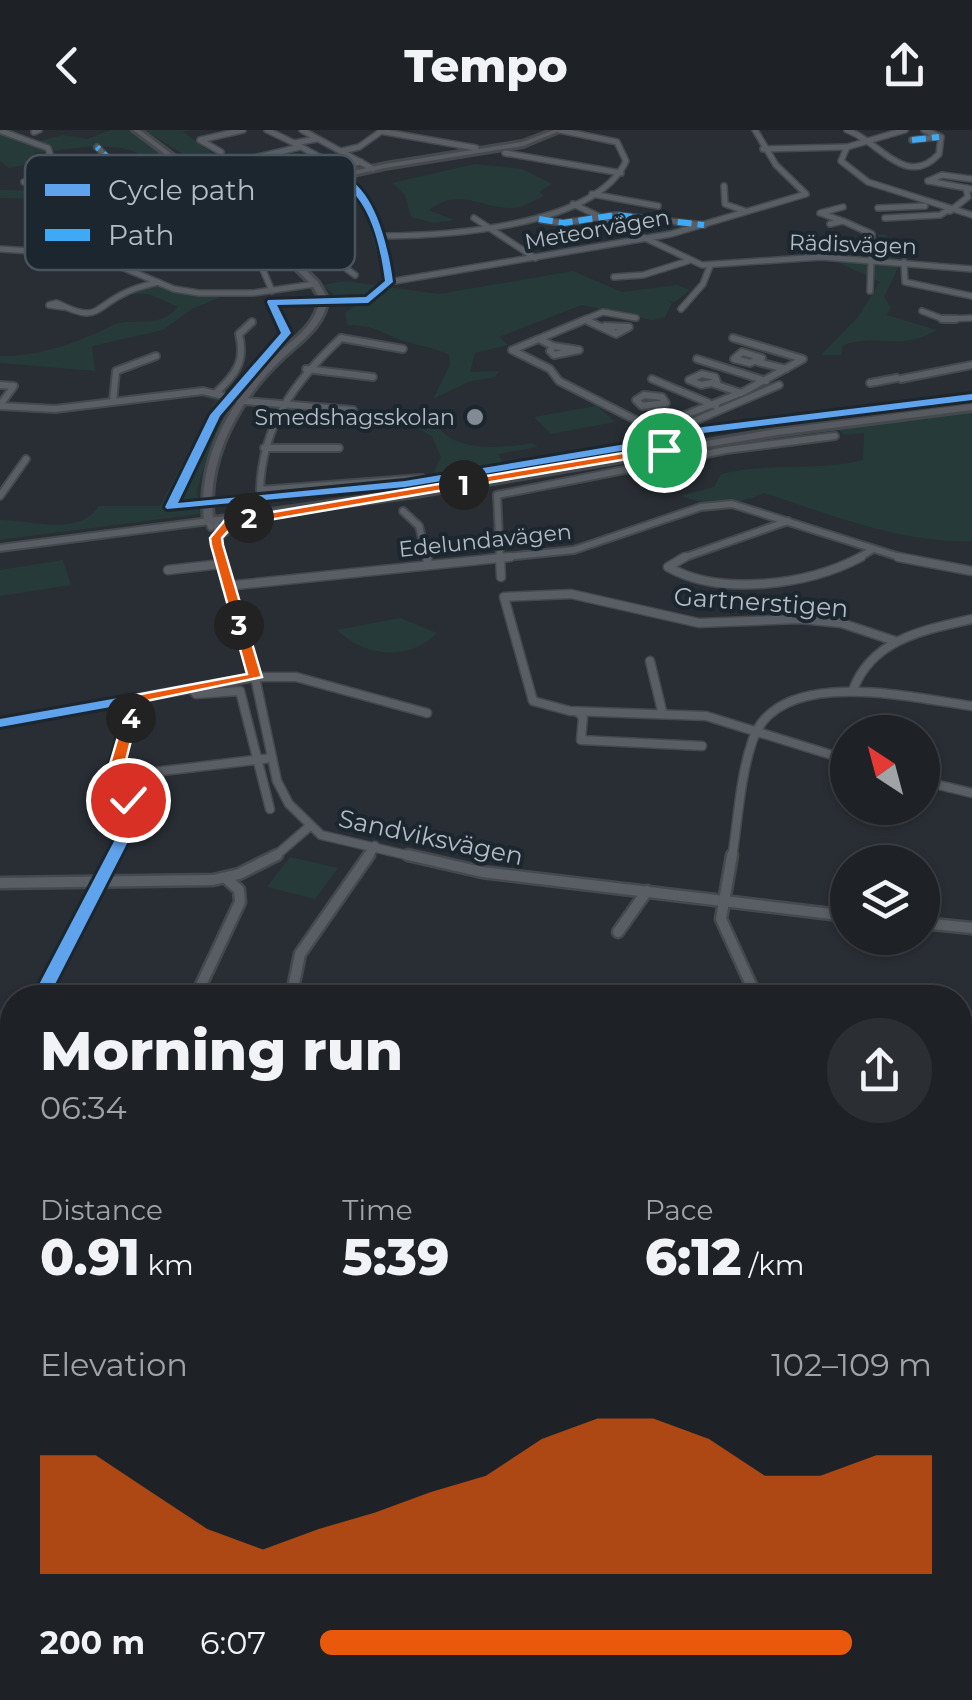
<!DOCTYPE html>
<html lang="en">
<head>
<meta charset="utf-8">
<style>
  :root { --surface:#1e2227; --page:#2b2f33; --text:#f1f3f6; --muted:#a1a4a7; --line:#3c3f44; --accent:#ea580c }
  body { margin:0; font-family:Montserrat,sans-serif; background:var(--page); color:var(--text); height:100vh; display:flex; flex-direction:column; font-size:38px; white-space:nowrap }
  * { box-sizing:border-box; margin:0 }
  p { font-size:32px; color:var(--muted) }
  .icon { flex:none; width:55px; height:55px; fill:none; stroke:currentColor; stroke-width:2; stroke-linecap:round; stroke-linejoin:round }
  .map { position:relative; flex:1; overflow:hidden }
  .side { position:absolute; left:0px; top:855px; width:972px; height:715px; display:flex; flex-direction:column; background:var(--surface); border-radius:40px 40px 0 0; box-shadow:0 2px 8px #0004,0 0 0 2px var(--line) }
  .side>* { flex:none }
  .needle { width:65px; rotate:324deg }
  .controls { position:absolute; left:830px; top:585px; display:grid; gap:20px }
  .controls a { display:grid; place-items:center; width:110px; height:110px; border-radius:50%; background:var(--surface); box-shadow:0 2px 8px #0004,0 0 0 2px var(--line); font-size:50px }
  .pin { position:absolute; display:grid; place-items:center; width:85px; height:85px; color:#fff; margin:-42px; border:5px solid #fff; border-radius:50%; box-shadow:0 2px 10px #0007 }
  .km { position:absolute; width:50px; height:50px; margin:-25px; border-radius:50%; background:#222; color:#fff; font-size:28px; line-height:50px; text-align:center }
  .round { display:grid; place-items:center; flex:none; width:105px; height:105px; border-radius:52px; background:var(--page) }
  .headline { display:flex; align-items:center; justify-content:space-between; height:170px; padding:0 40px }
  h1 { font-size:55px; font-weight:800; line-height:75px }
  .stats { display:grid; grid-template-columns:repeat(3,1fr); gap:15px; height:170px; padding:10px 40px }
  .stats div { display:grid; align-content:center }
  .stats b { font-size:50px; font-weight:800 }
  .stats small { font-size:28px; font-weight:400 }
  .stats p { font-size:28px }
  .chart { height:280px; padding:20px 40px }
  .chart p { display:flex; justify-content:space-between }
  .chart svg { width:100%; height:180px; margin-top:10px; fill:var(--accent); opacity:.7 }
  ul { padding:0 40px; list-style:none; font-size:32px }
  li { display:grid; grid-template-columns:160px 120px 1fr; align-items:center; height:75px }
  li i { height:25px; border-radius:12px; background:var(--accent) }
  header { display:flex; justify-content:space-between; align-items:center; height:130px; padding:0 40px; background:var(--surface); font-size:45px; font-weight:800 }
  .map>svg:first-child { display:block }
</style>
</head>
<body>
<header><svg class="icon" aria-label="back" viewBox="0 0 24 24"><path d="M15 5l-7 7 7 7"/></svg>Tempo<svg class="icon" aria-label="share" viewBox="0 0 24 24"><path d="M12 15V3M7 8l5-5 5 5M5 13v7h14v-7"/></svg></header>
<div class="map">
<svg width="972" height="1570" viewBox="0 0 972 1570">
  <rect width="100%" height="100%" fill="#282e34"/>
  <g fill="#263a3a">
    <path d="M12,0L39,11L63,5L87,9L111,0H130L196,49L139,53L71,67L93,83L78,87L85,96L56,90L34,69L0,68V60C41,60 124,65 154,35C127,5 72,20 35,23L29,34L9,38L0,31V3Z"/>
    <path d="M144,0H190L183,2L234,39L211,41Z"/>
    <path d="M475,34L522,39L552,54L539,62L545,66C536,69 524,77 515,78C483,80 459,56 429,80L454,90L434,93L411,87L405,65L392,53Z"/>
    <path d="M879,104L887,105L900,134L884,167L891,177L887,185L937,200C899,222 882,203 843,215L841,225H821L858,187L880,152L831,129L867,131Z"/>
    <path d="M573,141L622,162L677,155L690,160L675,172L666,171L672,173L665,187L652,190L582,175L499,207L508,215L475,223L470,242L499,241L495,247L468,252L433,269L450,235L449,225C433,217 418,216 401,210C380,202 373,195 347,195L345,183L365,168L334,165L323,155L345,151L439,164Z"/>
    <path d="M154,155L223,166L192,179L163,200L92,216L95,241L0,233V226C38,227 80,212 113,195C132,186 156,201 178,177L149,164H127Z"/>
    <path d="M196,265L212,267L233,278L203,340L197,361L200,384L0,410V390C32,390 79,407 99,376H160L215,271Z"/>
    <path d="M597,276L615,292L551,304L534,287Z"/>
    <path d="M432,280C438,324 498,319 532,313L538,317L498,324L504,335L431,349L441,327L432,306L399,289L410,281Z"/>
    <path d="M972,280V411C901,414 830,384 764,363C740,376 705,375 680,366L714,357L721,344C767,332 816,342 863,330L864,303L845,305L837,299L744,309Z"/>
    <path d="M63,430L71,455L0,466V440Z"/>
    <path d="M400,488L437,503C408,532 365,527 337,500Z"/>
    <path d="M290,727L338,738L315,769L267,757Z"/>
    <path d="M95,1558H269L273,1564L256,1570H94Z"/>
  </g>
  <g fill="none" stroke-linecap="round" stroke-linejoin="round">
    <defs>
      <g id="street-far4">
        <path d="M267,0L294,13"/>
        <path d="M302,0L373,39"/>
        <path d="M847,0C878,10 906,60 939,24L941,7L924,0"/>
        <path d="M905,0L847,17L841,31L868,52L972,85"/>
        <path d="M1,1L48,18L50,24L40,35"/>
        <path d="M380,1L476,18"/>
        <path d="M34,2L39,0"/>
        <path d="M317,9L294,13L336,36"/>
        <path d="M912,10L937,7"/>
        <path d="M300,17L232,33L250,44L316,26"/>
        <path d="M763,19L847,17"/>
        <path d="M342,21L359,17L383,0"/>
        <path d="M221,22L200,10L243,0"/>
        <path d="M505,23L621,43"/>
        <path d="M47,28L71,31L85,43"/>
        <path d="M108,28H122L127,37"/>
        <path d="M81,33L108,28L97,17"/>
        <path d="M278,38L312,42L361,32"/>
        <path d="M94,44L105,55"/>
        <path d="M341,47L369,78L389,152L671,104L806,64L776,35L755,0"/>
        <path d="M928,51L942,45L972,49"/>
        <path d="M928,51L972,59"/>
        <path d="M24,52L60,51"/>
        <path d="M724,56L725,74L745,81"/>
        <path d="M64,57L60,51L127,37L142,47"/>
        <path d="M267,64L261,75L355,145"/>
        <path d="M592,64L658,76"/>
        <path d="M573,74L702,135L821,127L972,139"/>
        <path d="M878,78L925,76"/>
        <path d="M950,81L968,67L966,58"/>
        <path d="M474,88L535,128"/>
        <path d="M885,88L940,85L948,80"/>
        <path d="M541,90L563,93L616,85L704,95"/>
        <path d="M840,90L820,83L843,77"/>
        <path d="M139,92L237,112L258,128L272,161"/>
        <path d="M830,94L843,91L872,104L870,161"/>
        <path d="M378,106C442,106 595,98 626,31L617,12L559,0"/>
        <path d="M90,108L103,109L98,114L85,113Z"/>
        <path d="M75,113L82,106"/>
        <path d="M0,119L93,125L174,159L199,163H253L315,154"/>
        <path d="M283,123L318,117"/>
        <path d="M904,132L905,152L972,166"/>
        <path d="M614,147L643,145L688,131"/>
        <path d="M63,177L49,175L57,173C99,194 92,178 127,162C137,157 148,155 158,152"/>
        <path d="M681,179L703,154L710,136"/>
        <path d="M922,181L943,189L972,188"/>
        <path d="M581,191L603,182L636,188"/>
      </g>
      <g id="street-far3">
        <path d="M587,189L512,220L550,239L559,251L673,309L678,317"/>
        <path d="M942,189H956"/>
        <path d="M588,191L616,204L629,197L605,196"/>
        <path d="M541,210L553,216"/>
        <path d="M553,216L579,220L554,225L550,221Z"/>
        <path d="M403,219L341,208C295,251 262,295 260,360L422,348"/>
        <path d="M742,222L762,228L750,233L734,229Z"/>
        <path d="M697,229L766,251"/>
        <path d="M758,232L786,239"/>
        <path d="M306,239L373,247"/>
        <path d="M702,244L715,247L717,252L701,255L689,250Z"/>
        <path d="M652,249L716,276"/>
        <path d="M901,249L972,235"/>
        <path d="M870,253L897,248"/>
        <path d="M714,254L741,263"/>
        <path d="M0,255L14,256L0,275"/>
        <path d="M216,263C235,245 246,232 239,204L252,192"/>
        <path d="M644,265L662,267L666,273L642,276L636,270Z"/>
        <path d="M113,271L116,241L156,226"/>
        <path d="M0,276L55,279L203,261L244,271L353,280"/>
        <path d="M660,295L743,262L803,229L733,208"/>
        <path d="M664,304L779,255"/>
        <path d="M264,318H339"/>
        <path d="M637,337L657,352"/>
        <path d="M0,366L26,329"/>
        <path d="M403,381L419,396L427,429"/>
        <path d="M216,390L221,429"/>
        <path d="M0,418L209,391L211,397"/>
        <path d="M486,429L574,420L701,377L732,374L906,429"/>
        <path d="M500,429L497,365L726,320L835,306"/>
        <path d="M680,429L788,391"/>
        <path d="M857,429L873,419"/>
      </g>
      <g id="street-far2">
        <path d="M220,427L255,547L277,651L289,674L321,705L419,728"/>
        <path d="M427,427L428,433"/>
        <path d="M500,427L501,447"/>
        <path d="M685,427L668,437C721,467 808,455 861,427"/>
        <path d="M898,427L972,441"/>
        <path d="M168,440L221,434"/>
        <path d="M226,456L510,427"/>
        <path d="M650,531L662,581"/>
        <path d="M192,559L196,564L240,561L270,679"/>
        <path d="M853,560C872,509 924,500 972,489"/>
        <path d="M578,582L583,587L581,610L702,616"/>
        <path d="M0,593L255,547H296L427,583"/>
        <path d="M848,630L706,586L570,581L533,571L504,467L571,464L699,493L800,489L841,493L895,511"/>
        <path d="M120,646L272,628"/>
        <path d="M922,651L972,663"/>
        <path d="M113,728L129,696L117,634L135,569"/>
        <path d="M273,728L310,696"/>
        <path d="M367,728L375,716"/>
        <path d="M732,728C738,690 740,648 752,612C776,534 913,568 972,576"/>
      </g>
      <g id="street-far1">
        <path d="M408,725L482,742L848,786"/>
        <path d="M732,725L721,789L757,868"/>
        <path d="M0,753L213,750L239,744L277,725"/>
        <path d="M922,793L972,798"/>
        <path d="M618,802L647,761"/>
        <path d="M40,868L114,725"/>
        <path d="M195,868L240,772L239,760L227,749"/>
        <path d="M291,868L300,824L369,725"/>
        <path d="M0,923L12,911"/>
        <path d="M0,1035H12"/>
        <path d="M0,1080L12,1067"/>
      </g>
      <g id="street">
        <path d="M960,1178L972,1171"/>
        <path d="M960,1218L972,1224"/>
        <path d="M0,1311L12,1321"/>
        <path d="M294,1558L296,1570"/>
        <path d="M798,1558L800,1570"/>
        <path d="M851,1558L972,1569"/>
      </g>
      <path id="secondary" d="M133,0H140L230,68L385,34L522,12L554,0H562L523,16L385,38L234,71L318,152L328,169C323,198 302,210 282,229C240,268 206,329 213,388L416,360L777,299L972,274V280L777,305L416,366L240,390L219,410H213V406L229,391L209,394L204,391C197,330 230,271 272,229C292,209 315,198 320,169L312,155L227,71Z"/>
    </defs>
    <use href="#street-far4" stroke="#44494d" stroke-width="8"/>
    <use href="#street-far3" stroke="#44494d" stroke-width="10"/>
    <use href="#street-far2" stroke="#44494d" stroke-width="11"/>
    <use href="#street-far1" stroke="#44494d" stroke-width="15"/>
    <use href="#street" stroke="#44494d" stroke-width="16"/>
    <use href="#secondary" stroke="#44494d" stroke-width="6"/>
    <use href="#street-far4" stroke="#585e63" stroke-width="5"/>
    <use href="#street-far3" stroke="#585e63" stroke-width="6"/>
    <use href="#street-far2" stroke="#585e63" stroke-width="8"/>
    <use href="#street-far1" stroke="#585e63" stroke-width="10"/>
    <use href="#street" stroke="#585e63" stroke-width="11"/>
    <use href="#secondary" fill="#575b61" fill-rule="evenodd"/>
    <g stroke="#3fa9f5" stroke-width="6" stroke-dasharray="14 6" stroke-linecap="butt">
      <path d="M912,10L939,7"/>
      <path d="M81,33L108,28L97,17"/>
      <path d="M24,52L60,51"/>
      <path d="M64,57L60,51L127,37L142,47"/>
      <path d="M539,89L563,93L616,85L704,95"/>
    </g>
    <defs>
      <g id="cycleway">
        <path d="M338,45C375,53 389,120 393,152L368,173L277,175L291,203L220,286L178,373L405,351L656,309L703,297L972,264V270L703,303L656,315L405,357L167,379L165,377L210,285L281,203L267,172L268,170L366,167L385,151C380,114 371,71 338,49Z"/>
        <path d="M135,565L141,569L124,634L134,670L136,696L48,868H32L122,696L120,670L110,634L127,574L0,597V589Z"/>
      </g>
    </defs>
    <use href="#cycleway" stroke="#1c262e" stroke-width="6"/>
    <use href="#cycleway" fill="#60a3ed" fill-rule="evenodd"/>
  </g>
  <path fill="#ea580c" stroke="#fff" stroke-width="2.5" d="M664,316L668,322L233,396L222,408L223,415L262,547L141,572L125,634L135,670L128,675L120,670L110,634L130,566L247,544L211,415L210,408L225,390Z"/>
  <circle fill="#828a93" stroke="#1c262e" stroke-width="4" cx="475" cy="287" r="10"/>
  <g text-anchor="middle" stroke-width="8" stroke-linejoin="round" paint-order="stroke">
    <g font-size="22" fill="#b2bcc6" stroke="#1c262e">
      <text transform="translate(597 99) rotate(-10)" y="8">Meteorvägen</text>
      <text transform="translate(853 114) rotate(2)" y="8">Rädisvägen</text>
      <text transform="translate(485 410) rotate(-6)" y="8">Edelundavägen</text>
    </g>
    <g font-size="22" fill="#b2bcc6" stroke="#1c262e" text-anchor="end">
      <text x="455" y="295">Smedshagsskolan</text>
    </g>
    <g font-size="25" fill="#b2bcc6" stroke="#1c262e">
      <text transform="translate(761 472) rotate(4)" y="9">Gartnerstigen</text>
      <text transform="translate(431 707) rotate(12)" y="9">Sandviksvägen</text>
    </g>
  </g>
  <rect x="25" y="25" width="330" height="115" rx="15" fill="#1c262e" stroke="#49535c" stroke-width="2.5"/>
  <rect x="45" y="54" width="45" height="12" fill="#60a3ed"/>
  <rect x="45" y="99" width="45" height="12" fill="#3fa9f5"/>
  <g font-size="28" fill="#b2bcc6">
    <text x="108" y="70">Cycle path</text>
    <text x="108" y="115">Path</text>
  </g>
</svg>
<div class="controls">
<a><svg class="needle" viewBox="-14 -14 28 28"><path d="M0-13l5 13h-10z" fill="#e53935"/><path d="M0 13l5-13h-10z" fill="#a1a4a7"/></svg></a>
<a><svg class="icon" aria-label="layers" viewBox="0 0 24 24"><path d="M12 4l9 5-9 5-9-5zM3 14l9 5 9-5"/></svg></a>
</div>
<div class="pin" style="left:664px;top:320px;background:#1e9e55"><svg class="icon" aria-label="arrive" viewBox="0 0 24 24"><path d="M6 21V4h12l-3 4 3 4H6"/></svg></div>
<div class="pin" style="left:128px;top:670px;background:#d93025"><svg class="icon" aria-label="check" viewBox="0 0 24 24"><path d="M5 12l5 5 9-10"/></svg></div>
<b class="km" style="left:464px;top:355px">1</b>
<b class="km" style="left:249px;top:388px">2</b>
<b class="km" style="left:239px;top:495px">3</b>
<b class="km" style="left:131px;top:588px">4</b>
<section class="side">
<div class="headline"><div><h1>Morning run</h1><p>06:34</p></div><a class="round"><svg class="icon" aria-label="share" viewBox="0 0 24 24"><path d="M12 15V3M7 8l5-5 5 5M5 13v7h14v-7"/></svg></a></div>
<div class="stats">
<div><p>Distance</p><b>0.91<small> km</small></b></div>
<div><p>Time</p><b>5:39</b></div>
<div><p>Pace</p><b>6:12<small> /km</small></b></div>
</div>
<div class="chart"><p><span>Elevation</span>102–109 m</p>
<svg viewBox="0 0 160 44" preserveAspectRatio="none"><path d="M0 44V15L10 15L20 24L30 33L40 38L50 33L60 29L70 24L80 20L90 11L100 6L110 6L120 11L130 20L140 20L150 15L160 15V44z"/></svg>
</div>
<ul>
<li><b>200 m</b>6:07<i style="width:87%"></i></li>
</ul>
</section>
</div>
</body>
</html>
